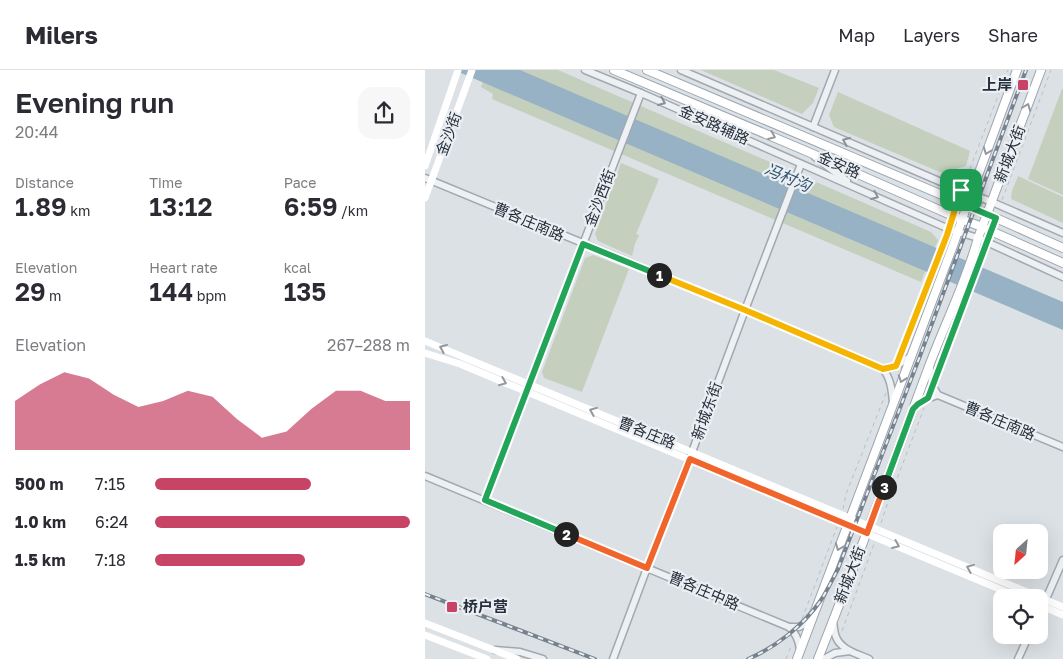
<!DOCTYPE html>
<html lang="en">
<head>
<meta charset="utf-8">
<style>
  :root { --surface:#fff; --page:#f7f7f7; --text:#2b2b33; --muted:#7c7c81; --line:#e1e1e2; --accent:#c74466 }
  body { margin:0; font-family:"Golos Text","Noto Sans SC",sans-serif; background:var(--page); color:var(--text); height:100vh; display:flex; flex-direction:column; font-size:19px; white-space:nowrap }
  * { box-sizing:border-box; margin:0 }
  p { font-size:16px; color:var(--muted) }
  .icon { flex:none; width:28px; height:28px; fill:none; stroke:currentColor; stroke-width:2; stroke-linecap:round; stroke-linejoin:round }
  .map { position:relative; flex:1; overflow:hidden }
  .sheet { display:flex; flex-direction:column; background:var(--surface); width:425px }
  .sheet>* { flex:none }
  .needle { width:32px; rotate:207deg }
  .buttons { position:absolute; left:568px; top:454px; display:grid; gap:10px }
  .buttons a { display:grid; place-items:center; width:55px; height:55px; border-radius:10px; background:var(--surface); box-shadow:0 5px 20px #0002; font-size:25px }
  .pin { position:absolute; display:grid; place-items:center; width:42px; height:42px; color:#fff; margin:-21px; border-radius:10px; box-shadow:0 2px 8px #0006 }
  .km { position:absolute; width:25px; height:25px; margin:-12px; border-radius:50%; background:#222; color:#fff; font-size:14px; line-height:25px; text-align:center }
  .round { display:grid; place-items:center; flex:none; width:52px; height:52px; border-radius:15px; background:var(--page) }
  .summary { display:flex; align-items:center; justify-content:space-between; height:85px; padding:0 15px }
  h1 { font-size:28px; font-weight:600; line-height:38px }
  .metrics { display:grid; grid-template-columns:repeat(3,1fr); gap:8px; height:85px; padding:5px 15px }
  .metrics div { display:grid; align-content:center }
  .metrics b { font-size:25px; font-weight:600 }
  .metrics small { font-size:14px; font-weight:400 }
  .metrics p { font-size:14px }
  .chart { height:140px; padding:10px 15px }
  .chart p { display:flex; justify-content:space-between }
  .chart svg { width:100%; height:90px; margin-top:5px; fill:var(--accent); opacity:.7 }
  ul { padding:0 15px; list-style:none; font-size:16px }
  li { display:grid; grid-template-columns:80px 60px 1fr; align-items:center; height:38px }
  li i { height:12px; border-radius:6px; background:var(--accent) }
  header { display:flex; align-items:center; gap:30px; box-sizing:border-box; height:70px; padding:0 25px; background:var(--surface); border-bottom:1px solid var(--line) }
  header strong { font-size:24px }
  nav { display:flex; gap:28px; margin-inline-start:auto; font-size:18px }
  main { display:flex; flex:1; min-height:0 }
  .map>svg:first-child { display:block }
</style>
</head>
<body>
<header>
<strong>Milers</strong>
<nav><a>Map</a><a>Layers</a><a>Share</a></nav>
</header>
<main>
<section class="sheet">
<div class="summary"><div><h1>Evening run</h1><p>20:44</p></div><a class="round"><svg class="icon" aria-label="share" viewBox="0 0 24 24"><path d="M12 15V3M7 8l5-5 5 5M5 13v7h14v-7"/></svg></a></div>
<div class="metrics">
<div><p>Distance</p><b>1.89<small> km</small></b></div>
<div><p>Time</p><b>13:12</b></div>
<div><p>Pace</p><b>6:59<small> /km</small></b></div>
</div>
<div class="metrics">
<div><p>Elevation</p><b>29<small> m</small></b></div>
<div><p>Heart rate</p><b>144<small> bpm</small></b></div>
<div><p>kcal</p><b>135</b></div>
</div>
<div class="chart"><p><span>Elevation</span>267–288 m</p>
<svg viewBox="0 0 160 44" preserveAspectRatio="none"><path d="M0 44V20L10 12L20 6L30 9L40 17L50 23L60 20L70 15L80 18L90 29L100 38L110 35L120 24L130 15L140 15L150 20L160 20V44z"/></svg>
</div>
<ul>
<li><b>500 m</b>7:15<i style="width:61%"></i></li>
<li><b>1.0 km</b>6:24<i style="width:100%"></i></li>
<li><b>1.5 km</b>7:18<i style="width:59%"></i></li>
</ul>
</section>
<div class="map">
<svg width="638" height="589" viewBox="0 0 638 589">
  <rect width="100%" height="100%" fill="#dce1e5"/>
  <g fill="#c4cfbd">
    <path d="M62,0H133L506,162L513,170L496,212L67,29L68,24L56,17Z"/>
    <path d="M276,0H349L394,18L388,33L377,44Z"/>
    <path d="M637,19H638V125L603,109Z"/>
    <path d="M413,22L545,81L541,96L517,103L409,57L404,45Z"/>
    <path d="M196,93L234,109L211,164L214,165L210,174L207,186L173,171L170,164Z"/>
    <path d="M593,106L638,127V153L586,129L587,121Z"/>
    <path d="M168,185L204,199L157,322L119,308L117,302L160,188Z"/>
  </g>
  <path fill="#98b2c5" d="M29,0H95L638,232V260Z"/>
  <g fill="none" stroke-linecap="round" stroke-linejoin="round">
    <defs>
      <g id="tertiary">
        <path d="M160,0L216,23L524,159L553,168L638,207"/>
        <path d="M256,0L530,118L567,132L638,163"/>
        <path d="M388,57L410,0"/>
        <path d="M390,87L422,111"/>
        <path d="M0,108L325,242L458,299L471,296L485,287"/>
        <path d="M505,296L507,315L513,325L638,377"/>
        <path d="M458,299C466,309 467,321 468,333"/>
        <path d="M488,339L498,330L513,325"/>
        <path d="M0,406L364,557C371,563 374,570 375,580"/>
        <path d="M60,430L216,23"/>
        <path d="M621,529L638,490"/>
        <path d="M614,545L618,537"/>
        <path d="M408,551C409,557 409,562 411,567C416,580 433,584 444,589"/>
        <path d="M364,557H374L386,551"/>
        <path d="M70,580L95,582L118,589"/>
        <path d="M188,589L222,498L267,382L320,240L376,94"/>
        <path d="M399,589L410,583L425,581"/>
        <path d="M593,589L604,565"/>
      </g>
      <g id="primary">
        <path d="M189,0L381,81L528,146L557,157L638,193"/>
        <path d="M222,0L562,144L638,178"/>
        <path d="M372,589L529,173L542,135L592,0"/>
        <path d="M393,589C431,493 467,396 503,299C519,255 541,213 553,168L616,0"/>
      </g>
    </defs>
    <use href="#tertiary" stroke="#a2a8af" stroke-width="9"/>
    <use href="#primary" stroke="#9ca6b0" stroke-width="10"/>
    <g stroke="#babfc4" stroke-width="1" stroke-dasharray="4 4" stroke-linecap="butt">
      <path d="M539,114L583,0"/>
      <path d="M577,130L626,0"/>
      <path d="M476,285L522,165"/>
      <path d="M512,303L560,179"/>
      <path d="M418,439L421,424L461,323"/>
      <path d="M456,453L462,435L499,338"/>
      <path d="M377,549L412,457"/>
      <path d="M417,561L449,474"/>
      <path d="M361,589L367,574"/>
    </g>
    <use href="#tertiary" stroke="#eef1f4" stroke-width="6"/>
    <g stroke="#fff" stroke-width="7">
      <path d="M0,96L33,0"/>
      <path d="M0,128L47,0"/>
      <path d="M0,271L638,537"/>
      <path d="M0,283L35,294L596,528"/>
      <path d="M614,535L638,545"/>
      <path d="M0,553L92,589"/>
      <path d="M0,565L62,589"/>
    </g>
    <use href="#primary" stroke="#fff" stroke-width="8"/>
    <defs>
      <g id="rail">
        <path d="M0,524L170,589"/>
        <path d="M323,589C351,577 378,556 396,530C402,521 407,510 413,499L495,286L601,0"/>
      </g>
    </defs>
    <use href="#rail" stroke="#76828e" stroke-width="4"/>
    <use href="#rail" stroke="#ebeff3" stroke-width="2" stroke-dasharray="5.5" stroke-linecap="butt"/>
  </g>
  <defs><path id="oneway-chevron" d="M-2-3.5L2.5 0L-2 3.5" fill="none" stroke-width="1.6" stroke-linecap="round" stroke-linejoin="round" transform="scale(1.25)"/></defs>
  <g stroke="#8a9098">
    <use href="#oneway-chevron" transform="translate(237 32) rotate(24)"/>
    <use href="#oneway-chevron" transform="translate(421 71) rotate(-157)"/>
    <use href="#oneway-chevron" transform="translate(450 126) rotate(23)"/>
  </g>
  <g stroke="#92989d">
    <use href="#oneway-chevron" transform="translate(602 37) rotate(-69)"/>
    <use href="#oneway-chevron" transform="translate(347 66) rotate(23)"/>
    <use href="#oneway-chevron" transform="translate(562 81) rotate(111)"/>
    <use href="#oneway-chevron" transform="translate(18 278) rotate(-157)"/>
    <use href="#oneway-chevron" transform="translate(477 309) rotate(110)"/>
    <use href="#oneway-chevron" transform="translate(78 312) rotate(22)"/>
    <use href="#oneway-chevron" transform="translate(168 341) rotate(-158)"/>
    <use href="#oneway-chevron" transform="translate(471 475) rotate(23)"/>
    <use href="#oneway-chevron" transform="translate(414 477) rotate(111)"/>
    <use href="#oneway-chevron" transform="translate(545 498) rotate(-158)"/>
  </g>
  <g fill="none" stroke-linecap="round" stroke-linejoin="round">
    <defs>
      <path id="split-1" d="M234,205L320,240L458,299L471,296L522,165L536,120"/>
      <path id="split-2" d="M141,464L60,430L158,174L234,205"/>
      <path id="split-3" d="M141,464L222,498L265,389L442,463L459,417"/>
      <path id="split-4" d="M459,417L488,339L493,334L503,328L571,148L542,136L546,124L536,120"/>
    </defs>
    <use href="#split-1" stroke="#fff" stroke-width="10"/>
    <use href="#split-2" stroke="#fff" stroke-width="10"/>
    <use href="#split-3" stroke="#fff" stroke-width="10"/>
    <use href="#split-4" stroke="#fff" stroke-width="10"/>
    <use href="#split-1" stroke="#f5b400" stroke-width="6"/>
    <use href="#split-2" stroke="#22a559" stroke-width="6"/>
    <use href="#split-3" stroke="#f0652b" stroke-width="6"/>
    <use href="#split-4" stroke="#22a559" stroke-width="6"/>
  </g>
  <g fill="#c74466" stroke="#ebeff3" stroke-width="2">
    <rect x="592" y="9" width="12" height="12" rx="2.5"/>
    <rect x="21" y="531" width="12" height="12" rx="2.5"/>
  </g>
  <g text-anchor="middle" stroke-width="4.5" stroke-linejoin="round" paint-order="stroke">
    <g font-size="15" font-weight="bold" fill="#26303b" stroke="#ebeff3" text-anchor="end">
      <text x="587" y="20">上岸</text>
      <text x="38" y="542" text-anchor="start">桥户营</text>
    </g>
    <g font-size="15" fill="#26303b" stroke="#ebeff3">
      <text transform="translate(289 55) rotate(24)" y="5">金安路辅路</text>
      <text transform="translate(24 64) rotate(-69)" y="5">金沙街</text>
      <text transform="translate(585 84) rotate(-69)" y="5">新城大街</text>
      <text transform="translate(414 95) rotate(24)" y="5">金安路</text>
      <text transform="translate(175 128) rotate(-69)" y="5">金沙西街</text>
      <text transform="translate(104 152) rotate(23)" y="5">曹各庄南路</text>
      <text transform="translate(282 341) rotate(-70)" y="5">新城东街</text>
      <text transform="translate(575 351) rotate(23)" y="5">曹各庄南路</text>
      <text transform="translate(222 363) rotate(22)" y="5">曹各庄路</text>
      <text transform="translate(425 505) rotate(-69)" y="5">新城大街</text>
      <text transform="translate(279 521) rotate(23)" y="5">曹各庄中路</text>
    </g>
    <g font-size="16" font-style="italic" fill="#32536d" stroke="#ebeff3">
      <text transform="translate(363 107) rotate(23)" y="6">冯村沟</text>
    </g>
  </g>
</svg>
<div class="buttons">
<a><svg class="needle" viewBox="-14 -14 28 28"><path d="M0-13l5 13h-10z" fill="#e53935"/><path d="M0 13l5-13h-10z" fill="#7c7c81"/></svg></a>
<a><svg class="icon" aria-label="locate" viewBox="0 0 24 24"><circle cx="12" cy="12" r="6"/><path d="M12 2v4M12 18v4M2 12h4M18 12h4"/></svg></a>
</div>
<div class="pin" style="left:536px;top:120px;background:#1e9e55"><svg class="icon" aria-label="arrive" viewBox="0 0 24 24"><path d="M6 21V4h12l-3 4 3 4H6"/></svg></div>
<b class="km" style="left:234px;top:205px">1</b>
<b class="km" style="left:141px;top:464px">2</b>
<b class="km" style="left:459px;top:417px">3</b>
</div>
</main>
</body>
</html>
